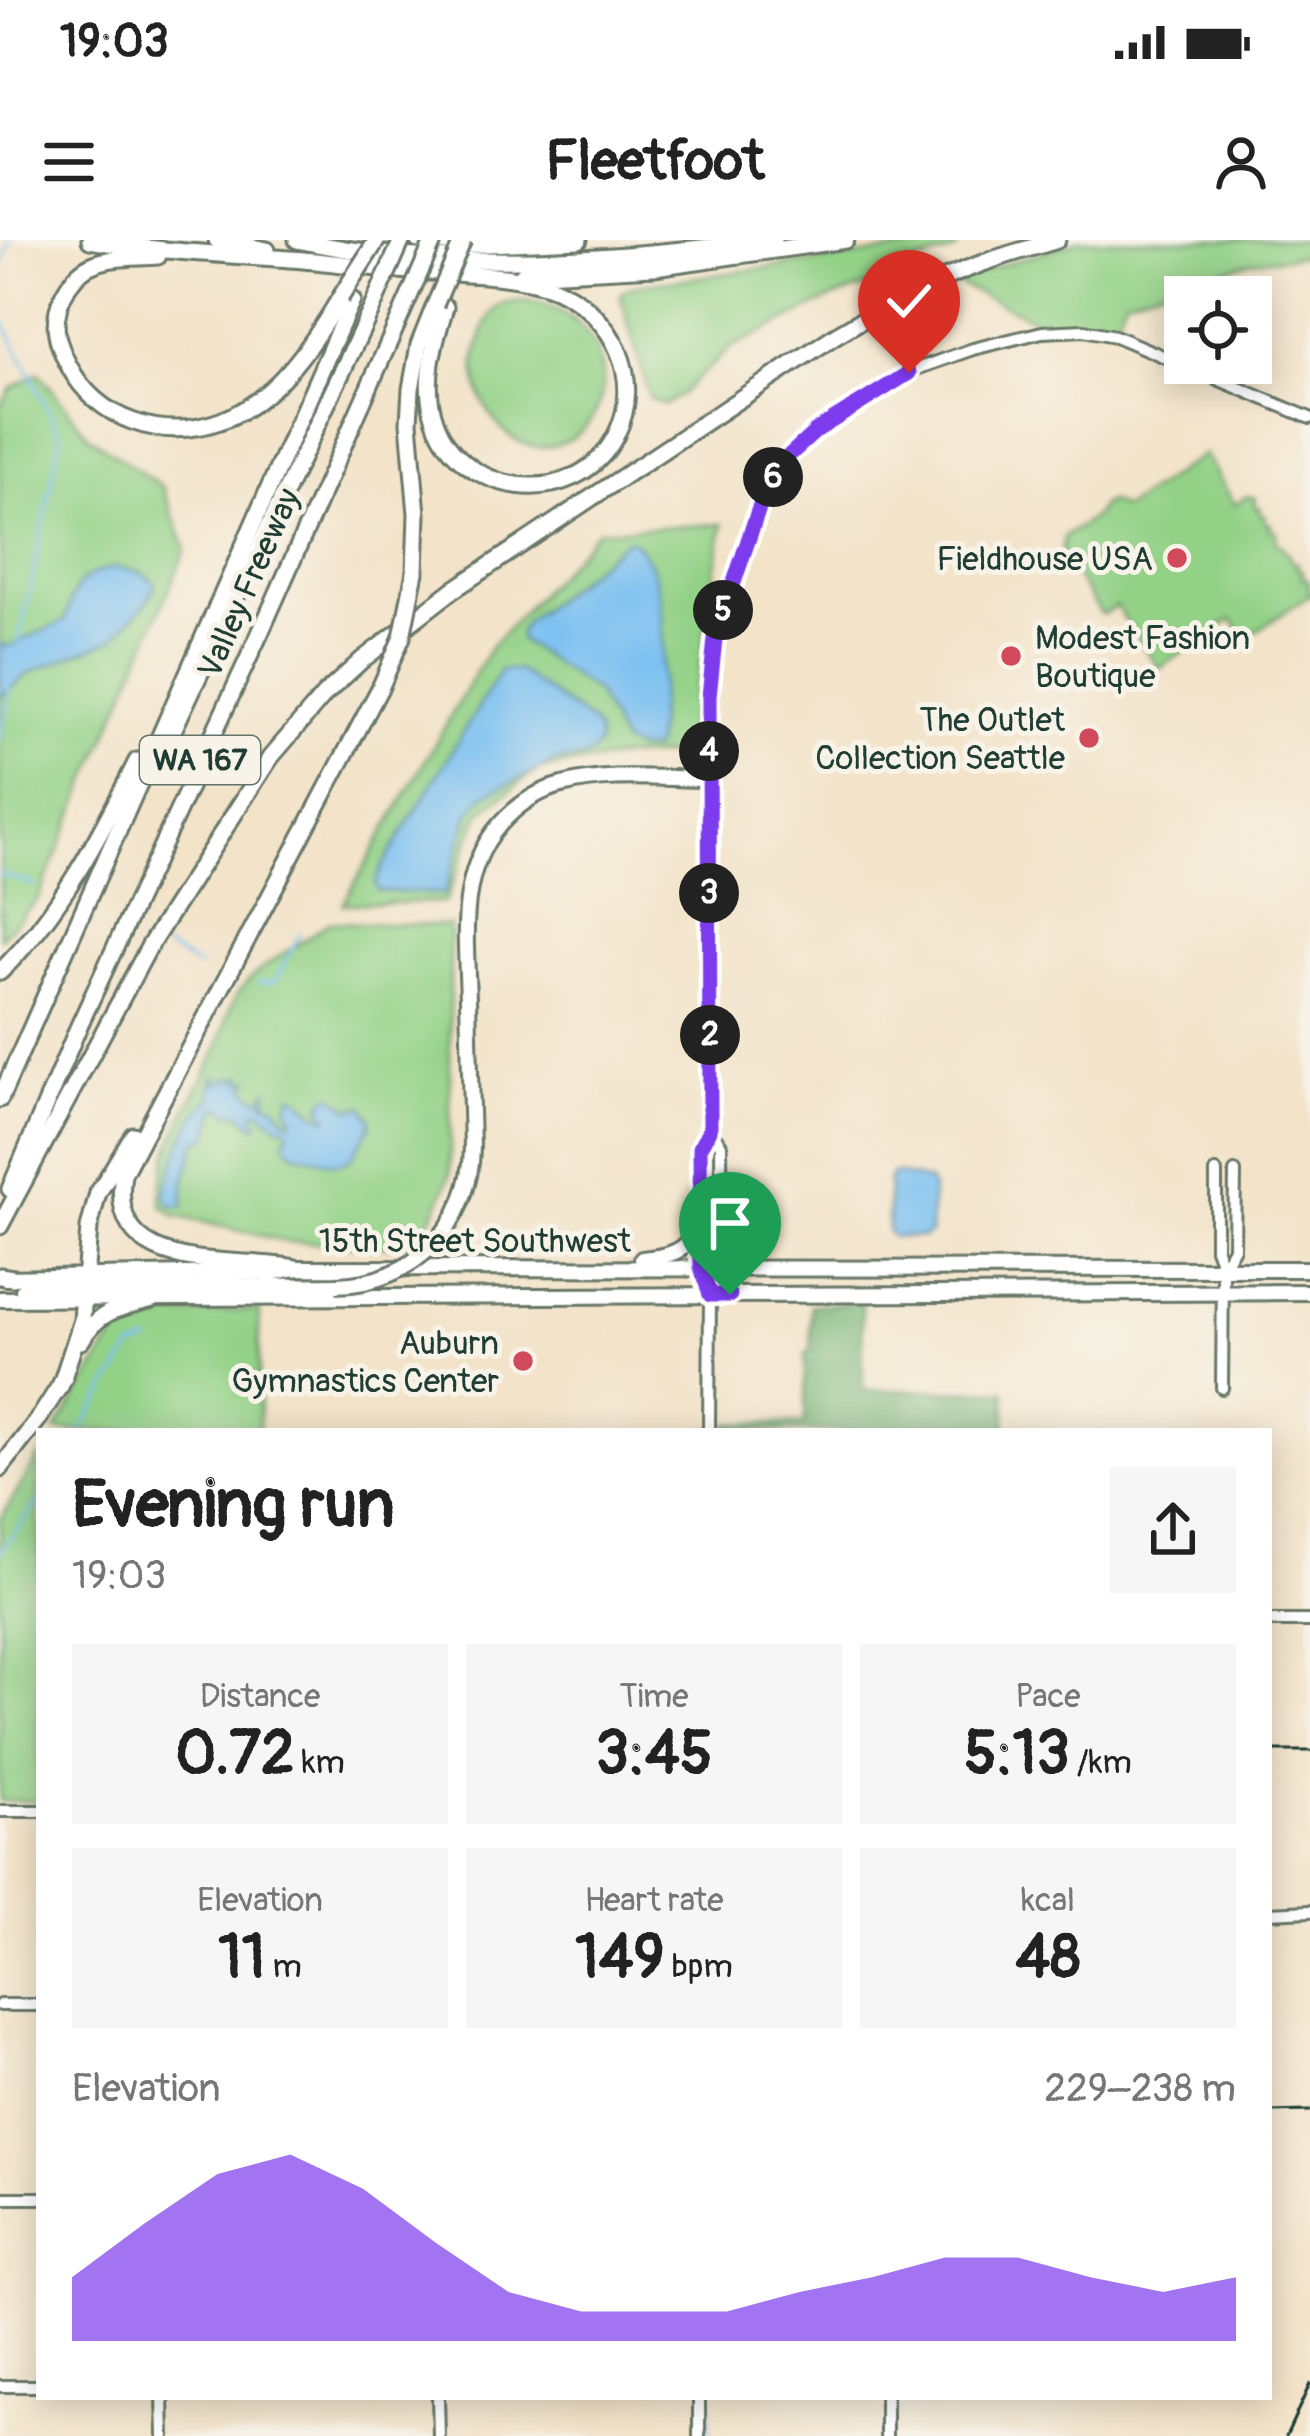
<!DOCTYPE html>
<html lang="en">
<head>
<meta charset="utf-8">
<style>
  :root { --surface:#fff; --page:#f6f6f6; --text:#222; --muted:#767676; --accent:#7c3aed }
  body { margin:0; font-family:Pangolin,sans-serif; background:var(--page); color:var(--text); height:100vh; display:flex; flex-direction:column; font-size:45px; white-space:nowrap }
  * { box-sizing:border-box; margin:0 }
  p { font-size:39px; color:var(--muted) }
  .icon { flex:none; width:66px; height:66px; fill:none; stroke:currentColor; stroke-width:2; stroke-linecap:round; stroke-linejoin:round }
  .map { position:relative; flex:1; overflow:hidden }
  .side { position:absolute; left:36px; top:1188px; width:1236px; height:972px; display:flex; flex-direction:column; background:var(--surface); border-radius:0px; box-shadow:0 6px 30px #0003 }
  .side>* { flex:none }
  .controls { position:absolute; left:1164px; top:36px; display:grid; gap:24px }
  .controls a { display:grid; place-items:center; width:108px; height:108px; border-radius:0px; background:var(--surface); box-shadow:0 6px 30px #0003; font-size:60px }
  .pin { position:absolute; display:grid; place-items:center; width:102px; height:102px; color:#fff; margin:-123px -51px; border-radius:50% 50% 50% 0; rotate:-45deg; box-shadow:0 0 12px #0007 }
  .pin .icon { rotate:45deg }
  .km { position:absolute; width:60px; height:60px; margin:-30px; border-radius:50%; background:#222; color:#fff; font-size:33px; line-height:60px; text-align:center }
  .round { display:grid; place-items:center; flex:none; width:126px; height:126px; border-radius:0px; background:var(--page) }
  .summary { display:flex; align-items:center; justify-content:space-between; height:204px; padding:0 36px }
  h1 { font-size:66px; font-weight:800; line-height:90px }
  .stats { display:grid; grid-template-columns:repeat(3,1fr); gap:18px; height:204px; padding:12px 36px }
  .stats div { display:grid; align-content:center; border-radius:0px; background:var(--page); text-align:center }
  .stats b { font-size:60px; font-weight:800 }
  .stats small { font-size:33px; font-weight:400 }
  .stats p { font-size:33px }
  .chart { height:336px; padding:24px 36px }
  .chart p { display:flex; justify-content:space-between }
  .chart svg { width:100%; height:216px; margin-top:12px; fill:var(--accent); opacity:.7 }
  .status { display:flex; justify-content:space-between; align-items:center; height:84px; padding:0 60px; background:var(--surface); direction:ltr }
  .status svg { height:33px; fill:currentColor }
  header { display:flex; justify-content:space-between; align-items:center; height:156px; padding:0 36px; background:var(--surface); font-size:54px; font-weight:800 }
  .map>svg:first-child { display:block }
</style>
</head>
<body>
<div class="status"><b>19:03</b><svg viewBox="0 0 49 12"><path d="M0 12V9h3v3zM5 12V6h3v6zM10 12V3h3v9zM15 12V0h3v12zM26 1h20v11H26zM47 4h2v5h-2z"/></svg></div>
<header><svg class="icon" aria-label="menu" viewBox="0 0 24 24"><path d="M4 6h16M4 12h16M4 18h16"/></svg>Fleetfoot<svg class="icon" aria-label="person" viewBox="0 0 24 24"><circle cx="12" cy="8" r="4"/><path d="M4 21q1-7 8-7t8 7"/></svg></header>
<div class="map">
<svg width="1310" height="2196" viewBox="0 0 1310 2196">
  <rect width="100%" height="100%" fill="#f7f3e8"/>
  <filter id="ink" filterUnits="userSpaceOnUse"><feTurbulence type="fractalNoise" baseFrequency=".00833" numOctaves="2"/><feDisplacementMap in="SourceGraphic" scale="24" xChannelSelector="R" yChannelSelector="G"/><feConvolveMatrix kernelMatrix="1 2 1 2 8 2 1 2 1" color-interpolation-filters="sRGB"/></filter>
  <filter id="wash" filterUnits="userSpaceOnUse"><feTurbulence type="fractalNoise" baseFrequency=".004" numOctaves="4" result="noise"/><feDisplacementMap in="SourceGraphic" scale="48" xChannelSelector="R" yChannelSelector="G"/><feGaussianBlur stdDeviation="2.7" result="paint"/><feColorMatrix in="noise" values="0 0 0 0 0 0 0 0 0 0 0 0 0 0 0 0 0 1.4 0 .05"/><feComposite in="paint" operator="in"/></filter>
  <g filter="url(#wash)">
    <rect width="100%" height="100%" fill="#f3e3c9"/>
    <g fill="#93d187" stroke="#59875e" stroke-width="3">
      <path d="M1080,0H1310V15L1254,21L1125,58L1115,84H1044L956,43L980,32Z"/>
      <path d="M954,3L958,7L953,12L919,22L877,43L830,59L730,108L680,155L665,165L650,159L620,54L632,46Z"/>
      <path d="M529,61C537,63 547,65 556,69C590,85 612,124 600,161C595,176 586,189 572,198C523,227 481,180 476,133C474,117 480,102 485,87C488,79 493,69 501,65C508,61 521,62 529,61Z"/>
      <path d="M39,133L89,196L163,248L186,309L38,659L0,698V166L12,148Z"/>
      <path d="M1204,214L1235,264L1247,256L1256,258L1255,267L1261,268L1260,275L1266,276L1265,283L1271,284L1270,290L1277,291L1276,300L1289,315L1291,322L1298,323L1297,329L1303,331L1302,338L1308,339L1310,355L1246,398L1232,379L1159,429L1116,366L1102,375L1061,315L1064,297L1094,277L1102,265L1110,262L1123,269Z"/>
      <path d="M723,284L685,514L624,517L539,529L480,573L445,662L343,664L490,408L598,290Z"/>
      <path d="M329,682L450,686V935C440,964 430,986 406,1006L289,1002L176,976L162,966C157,910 194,860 217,811C224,794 226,774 235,758C255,724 300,707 329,682Z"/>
      <path d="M259,1069V1191H55L125,1080Z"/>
      <path d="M39,1216V1561H0V1280Z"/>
    </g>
    <path fill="#76b374" stroke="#4a7854" stroke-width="3" d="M862,1062L863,1150L1006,1151V1191H727V1184L805,1183V1115L811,1109V1065Z"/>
    <g fill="#7ac0f1" stroke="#4c7e92" stroke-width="3">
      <path d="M632,300C679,339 659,446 656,501L652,510H636L622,503L596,452L520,400V391L526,382L625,301Z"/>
      <path d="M115,327L141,332L155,343C150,367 128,378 115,398L29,433L0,458V404L9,406L65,381C75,346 77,336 115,327Z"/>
      <path d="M501,430L519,431L592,483L598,493V506L586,518L558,521L484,555L469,574L444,654L378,651L375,644L383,625Z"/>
      <path d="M215,835L218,841L243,836L240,840H250L246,844L248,851L257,859L264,856L267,850L268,858L264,862L275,865L287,881L293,879L287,866L292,854C307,861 311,875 328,878L321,867L327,856L335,857L351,869L363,866L371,878V886L351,918L338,924L295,913L288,908L285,900L289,893L286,887L278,885L259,870L254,874L258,883L256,887L239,872L230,873L224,868H217L208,897L197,901L184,942V966H171L165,955C175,921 184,881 212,858L211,844H216L213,841Z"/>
      <path d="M895,933L929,941L932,947L930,993L924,997H893L888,992L889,938Z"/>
    </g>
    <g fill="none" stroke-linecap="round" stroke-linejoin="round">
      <g stroke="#7ac0f1" stroke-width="3">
        <path d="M0,33L10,0"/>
        <path d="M0,73L61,196L19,402"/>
        <path d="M0,498L10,447"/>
        <path d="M0,634L34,645"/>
        <path d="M165,707L199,727"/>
        <path d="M258,743L275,741L300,694"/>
        <path d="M80,1191L132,1109L150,1102"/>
        <path d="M0,1312L39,1261"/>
        <path d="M709,2157V2196"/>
      </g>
    </g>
  </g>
  <g filter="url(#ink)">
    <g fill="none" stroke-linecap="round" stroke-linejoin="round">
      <defs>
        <g id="minor">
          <path d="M710,890L721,905L722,1005L721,1028L710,1055"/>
          <path d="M1216,932V1009L1223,1027L1222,1148"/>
          <path d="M701,961L700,908L710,890V427L720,379L767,246L792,212L817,190L859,162L919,128L973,109L1042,92L1084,90L1115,96L1310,178"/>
          <path d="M701,980V1027L710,1055L709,1191"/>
          <path d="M1223,1027L1234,1008L1235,932"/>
          <path d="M1269,1381H1310"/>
          <path d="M0,1571H39"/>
          <path d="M1269,1673L1310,1671"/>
          <path d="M0,1765H39"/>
          <path d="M0,1958H39"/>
          <path d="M0,2146H39"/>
          <path d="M163,2157L164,2196"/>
          <path d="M438,2157L439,2196"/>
          <path d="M699,2157V2196"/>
          <path d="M886,2157V2196"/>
        </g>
        <g id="major">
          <path d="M472,907C471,858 469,808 468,759C466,695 456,626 507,577C522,562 541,550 562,545C608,532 662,539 709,539"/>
          <path d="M642,1019C691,1014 694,1002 701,956"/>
          <path d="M5,1038L276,1032L296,1028L1310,1029"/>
          <path d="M23,1050L336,1045"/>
          <path d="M0,1059L1310,1052"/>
        </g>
        <g id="highway">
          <path d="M90,0C156,12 223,14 289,19C326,21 362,27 398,30C443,34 522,32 560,51C614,77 644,139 616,195C576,274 455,257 433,174C423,138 435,101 445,67"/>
          <path d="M217,0L267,10"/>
          <path d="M297,0C454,34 616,19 774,0"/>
          <path d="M418,0L463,5L579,0"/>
          <path d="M158,16C138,18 114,16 94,24C80,29 69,43 63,56C51,82 56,102 69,126C97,180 162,202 220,181C274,162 312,105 340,58"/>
          <path d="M523,34L654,27L846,0"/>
          <path d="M415,332L417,274L409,182L411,149L419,105L435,65"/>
          <path d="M153,533L372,68"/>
          <path d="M0,732C61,672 99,597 137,521"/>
          <path d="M0,859L352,60"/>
          <path d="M10,949L78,788L261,391L405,66"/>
          <path d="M0,986L150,705L270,518L325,454L362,420L453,350L836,95C883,67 932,41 983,23C1007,14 1032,8 1057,0"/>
          <path d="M296,1028C231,1015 106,1039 123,934L381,446"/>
          <path d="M0,1036L13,1038"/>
          <path d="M81,1101C98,1070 122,1067 153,1059"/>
          <path d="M60,1147L82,1080L89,988L98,953L133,895"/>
          <path d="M0,1229L40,1177L64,1139"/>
        </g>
      </defs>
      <use href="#minor" stroke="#697768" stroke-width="16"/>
      <use href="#major" stroke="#697768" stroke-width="20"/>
      <use href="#highway" stroke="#697768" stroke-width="21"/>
      <use href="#minor" stroke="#fff" stroke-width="10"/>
      <use href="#major" stroke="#fff" stroke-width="14"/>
      <use href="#highway" stroke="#fff" stroke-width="15"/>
      <g stroke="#1f3d34" stroke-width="3">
        <path d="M1269,1511H1310"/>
        <path d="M1269,1872L1310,1871"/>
        <path d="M1286,2196L1310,2144"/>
      </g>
      <defs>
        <path id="major-bridge" d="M336,1045C414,1044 471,985 472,907"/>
        <g id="highway-bridge">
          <path d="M340,58L377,0"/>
          <path d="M435,65L463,0"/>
          <path d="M405,66L434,0"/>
          <path d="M372,68L402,0"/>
          <path d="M381,446L402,397L415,332"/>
        </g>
      </defs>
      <use href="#major-bridge" stroke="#697768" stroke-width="20" stroke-linecap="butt"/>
      <use href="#highway-bridge" stroke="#697768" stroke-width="21" stroke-linecap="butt"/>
      <use href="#major-bridge" stroke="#fff" stroke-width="14"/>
      <use href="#highway-bridge" stroke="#fff" stroke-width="15"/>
    </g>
  </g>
  <g fill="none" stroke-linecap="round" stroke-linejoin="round" filter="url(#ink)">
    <defs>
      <path id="route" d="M730,1055H710L701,1028L700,908L710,890L709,457L715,399L762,259L783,221L817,190L909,133"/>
    </defs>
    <use href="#route" stroke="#fff" stroke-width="24"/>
    <use href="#route" stroke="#7c3aed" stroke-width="15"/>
  </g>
  <g fill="#d1495b" stroke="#f7f3e8" stroke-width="4.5">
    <circle cx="1177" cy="318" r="12"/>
    <circle cx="1011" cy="416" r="12"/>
    <circle cx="1089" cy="498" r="12"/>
    <circle cx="523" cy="1121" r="12"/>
  </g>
  <g text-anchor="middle" stroke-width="10" stroke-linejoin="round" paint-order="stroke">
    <rect fill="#f7f3e8" stroke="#60746a" stroke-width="3" x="140" y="496" width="120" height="48" rx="9"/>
    <g font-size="30" font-weight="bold" fill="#1f3d34">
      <text x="200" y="530">WA 167</text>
    </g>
    <g font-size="33" fill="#1f3d34" stroke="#f7f3e8" text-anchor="end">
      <text x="1153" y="330">Fieldhouse USA</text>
      <text x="1035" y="409" text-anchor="start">Modest Fashion<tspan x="1035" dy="38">Boutique</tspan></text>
      <text x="1065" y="491">The Outlet<tspan x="1065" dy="38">Collection Seattle</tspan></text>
      <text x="499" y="1114">Auburn<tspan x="499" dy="38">Gymnastics Center</tspan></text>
    </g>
    <g font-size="33" fill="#1f3d34" stroke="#f7f3e8">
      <text transform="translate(248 343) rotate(-66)" y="12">Valley Freeway</text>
      <text x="475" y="1012">15th Street Southwest</text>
    </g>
  </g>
</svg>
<div class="controls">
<a><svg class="icon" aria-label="locate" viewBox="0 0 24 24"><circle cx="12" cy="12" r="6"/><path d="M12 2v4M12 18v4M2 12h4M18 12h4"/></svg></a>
</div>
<div class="pin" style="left:730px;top:1055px;background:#1e9e55"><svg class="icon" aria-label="arrive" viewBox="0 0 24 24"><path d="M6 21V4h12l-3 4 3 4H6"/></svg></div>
<div class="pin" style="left:909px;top:133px;background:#d93025"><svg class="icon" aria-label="check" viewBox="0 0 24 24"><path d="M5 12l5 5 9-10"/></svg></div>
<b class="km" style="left:710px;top:795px">2</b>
<b class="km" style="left:709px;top:653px">3</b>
<b class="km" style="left:709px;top:511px">4</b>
<b class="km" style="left:723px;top:370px">5</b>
<b class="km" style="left:773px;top:237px">6</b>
<section class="side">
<div class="summary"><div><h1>Evening run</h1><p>19:03</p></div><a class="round"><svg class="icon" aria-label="share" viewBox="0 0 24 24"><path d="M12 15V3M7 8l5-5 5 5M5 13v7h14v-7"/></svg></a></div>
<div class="stats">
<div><p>Distance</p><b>0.72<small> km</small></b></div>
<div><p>Time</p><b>3:45</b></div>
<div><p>Pace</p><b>5:13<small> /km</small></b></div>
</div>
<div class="stats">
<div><p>Elevation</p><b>11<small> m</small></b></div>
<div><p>Heart rate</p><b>149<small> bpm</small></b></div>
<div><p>kcal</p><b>48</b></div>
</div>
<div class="chart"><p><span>Elevation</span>229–238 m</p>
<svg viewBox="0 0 160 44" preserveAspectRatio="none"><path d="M0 44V31L10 20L20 10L30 6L40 13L50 24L60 34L70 38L80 38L90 38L100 34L110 31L120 27L130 27L140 31L150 34L160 31V44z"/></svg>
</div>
</section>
</div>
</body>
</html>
